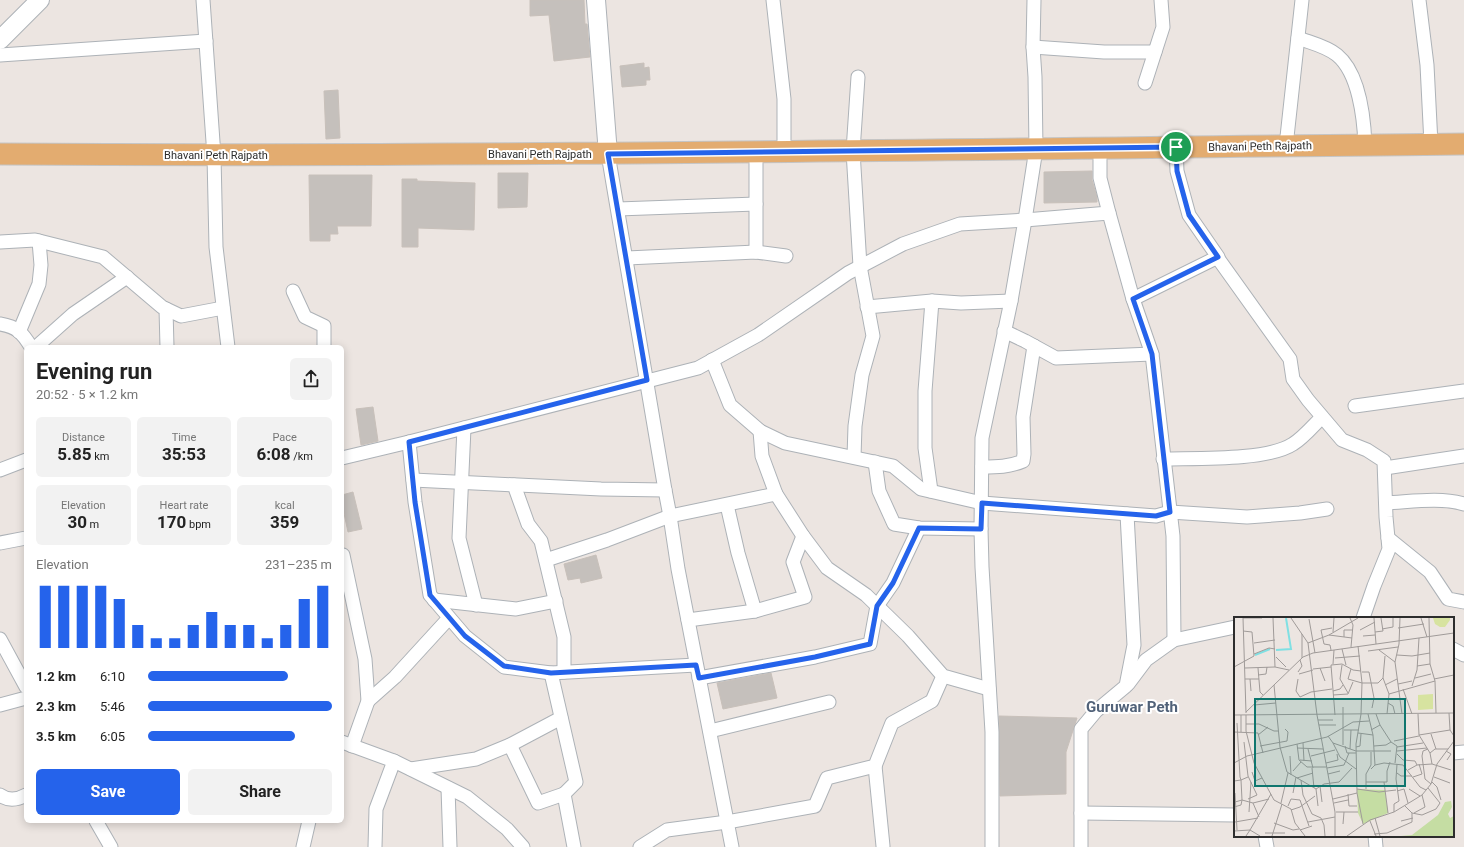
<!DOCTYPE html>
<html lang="en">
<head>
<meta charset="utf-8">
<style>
  :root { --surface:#fff; --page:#f2f2f2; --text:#222; --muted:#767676; --accent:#2563eb }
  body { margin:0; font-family:Roboto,sans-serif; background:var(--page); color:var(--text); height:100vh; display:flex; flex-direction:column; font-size:15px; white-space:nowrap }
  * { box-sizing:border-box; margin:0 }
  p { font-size:13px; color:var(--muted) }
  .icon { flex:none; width:22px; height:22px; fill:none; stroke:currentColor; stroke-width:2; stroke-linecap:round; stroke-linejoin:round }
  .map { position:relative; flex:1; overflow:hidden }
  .details { position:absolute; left:24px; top:345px; width:320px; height:478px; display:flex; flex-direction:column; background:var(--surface); border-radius:6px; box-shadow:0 2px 10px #0003 }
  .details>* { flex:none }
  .pin { position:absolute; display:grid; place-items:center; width:34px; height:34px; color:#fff; margin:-17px; border:2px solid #fff; border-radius:50%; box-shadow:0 1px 4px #0007 }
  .round { display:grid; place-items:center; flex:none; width:42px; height:42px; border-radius:6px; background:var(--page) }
  .overview { display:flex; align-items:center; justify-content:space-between; height:68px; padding:0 12px }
  h1 { font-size:22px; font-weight:700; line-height:30px }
  .figures { display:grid; grid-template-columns:repeat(3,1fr); gap:6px; height:68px; padding:4px 12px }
  .figures div { display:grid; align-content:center; border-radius:6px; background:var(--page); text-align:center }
  .figures b { font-size:17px; font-weight:700 }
  .figures small { font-size:11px; font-weight:400 }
  .figures p { font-size:11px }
  .chart { height:112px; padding:8px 12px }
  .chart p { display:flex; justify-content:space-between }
  .chart svg { width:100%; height:72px; margin-top:4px; stroke:var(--accent); stroke-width:6 }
  .cta { display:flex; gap:8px; margin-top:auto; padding:8px 12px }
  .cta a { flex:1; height:46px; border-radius:6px; background:var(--accent); color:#fff; font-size:16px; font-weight:700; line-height:46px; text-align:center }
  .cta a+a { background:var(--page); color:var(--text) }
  ul { padding:0 12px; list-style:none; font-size:13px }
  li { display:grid; grid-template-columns:64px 48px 1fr; align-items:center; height:30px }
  li i { height:10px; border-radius:5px; background:var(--accent) }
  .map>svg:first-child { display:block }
</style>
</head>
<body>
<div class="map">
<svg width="1464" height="847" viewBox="0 0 1464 847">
  <rect width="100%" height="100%" fill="#ece5e1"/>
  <g fill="#c5c0bc" stroke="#c8c0ba">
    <path d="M530,0H584L585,24H587L590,57L554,61L549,15L530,16Z"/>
    <path d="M644,63V68L649,67L650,80H646V85L622,87L620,66Z"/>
    <path d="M338,90L340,138L326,139L324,91Z"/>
    <path d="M1092,171V180L1097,197V202L1044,203V172Z"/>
    <path d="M498,173H528L527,207L498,208Z"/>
    <path d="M309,175H372L371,226H337L338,234H330V241H310Z"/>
    <path d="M402,179H417V181L475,183L474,230L418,228V247H402Z"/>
    <path d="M373,407L378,441L361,445L356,409Z"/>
    <path d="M353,492L362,529L348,532L342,504V495Z"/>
    <path d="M596,555L602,578L581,583L580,578L568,580L564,564Z"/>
    <path d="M771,673L777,698L723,709L717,683Z"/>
    <path d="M999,716L1077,718L1066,752V794L1000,796Z"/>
  </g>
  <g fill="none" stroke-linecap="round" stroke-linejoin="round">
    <defs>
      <g id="minor">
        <path d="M203,0L214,156L216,247L228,347"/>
        <path d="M773,0L784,99V152"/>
        <path d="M1419,0L1427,65L1431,144"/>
        <path d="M1298,38C1311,43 1326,46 1337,55C1359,73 1364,118 1365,145"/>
        <path d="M1033,47L1104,52H1155"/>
        <path d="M0,55L206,41"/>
        <path d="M1145,83L1163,27L1161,0"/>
        <path d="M1286,146L1302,0"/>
        <path d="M1100,148V178L1109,213L1133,299L1152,354L1173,536L1174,640"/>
        <path d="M608,154L665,490L670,516L678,569L732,847"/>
        <path d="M618,209L756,204"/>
        <path d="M0,242L35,240L103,257L162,307L181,316L223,308"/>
        <path d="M756,252V152"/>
        <path d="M1217,257L1290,359L1293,379L1308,400L1342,440L1367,450L1384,461L1386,517L1389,549L1374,586L1363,618"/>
        <path d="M627,258L756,252L786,256"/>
        <path d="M293,291L305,317L324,326V347"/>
        <path d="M1133,299L1218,257L1189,215L1177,171L1176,147"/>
        <path d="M867,307L932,301L961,303L1011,301"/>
        <path d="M166,309L167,347"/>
        <path d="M0,324C17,327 22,332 31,347"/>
        <path d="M1004,331L1025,341L1056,358L1152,354"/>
        <path d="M19,332L39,284L41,265L39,241"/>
        <path d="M36,347L73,314L127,277"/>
        <path d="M712,360L730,405L760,431L785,443L893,466L921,489L982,503L1156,516L1170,512L1247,517L1300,513L1327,509"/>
        <path d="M1355,406L1464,391"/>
        <path d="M464,428L459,538L476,605"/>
        <path d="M760,431L762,456L776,494L803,536L827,568L866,595L908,636L943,676L989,689"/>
        <path d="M409,442L415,502L430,595L465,636L504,667L551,673L696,665"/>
        <path d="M854,457L855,426L862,375L873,336L860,266L853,151L858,77"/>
        <path d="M342,458L409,442L698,368L758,335L848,273L903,244L960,224L1025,220L1109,213"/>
        <path d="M1163,459C1195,458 1267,461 1293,444C1303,438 1313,426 1322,417"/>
        <path d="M875,462L879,491L894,524L919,528L981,529"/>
        <path d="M982,467C997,467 1009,467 1023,461L1024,454L1023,417L1034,346"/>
        <path d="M1385,468L1464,456"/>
        <path d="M0,470L26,460"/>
        <path d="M413,480L601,489L665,490"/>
        <path d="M514,485L528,524L541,541L564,637V672"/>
        <path d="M931,491L925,448V391L932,301"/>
        <path d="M1386,503C1410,502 1440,497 1464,504"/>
        <path d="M727,505L738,553L755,611"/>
        <path d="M1388,538L1430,572L1448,599L1464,602"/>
        <path d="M0,543L26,538"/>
        <path d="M343,555L365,659L368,701L352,746"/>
        <path d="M546,560L607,540L670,516L776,494"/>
        <path d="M434,600L516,609L556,601"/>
        <path d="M688,620L755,611L805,597L793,562L803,536"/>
        <path d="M0,639L26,687"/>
        <path d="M1453,649L1464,655"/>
        <path d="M551,673L576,782L564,794L574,847"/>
        <path d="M699,678L815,657L870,644L877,606L893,583L919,528"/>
        <path d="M1128,684L1146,660L1174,640L1235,627"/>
        <path d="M368,701L395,677L449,618"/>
        <path d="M0,705L26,698"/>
        <path d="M710,731L829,702"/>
        <path d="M342,742L394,761L467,797L507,829L523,847"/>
        <path d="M510,745L538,803L564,794"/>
        <path d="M1453,753L1464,752"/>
        <path d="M875,766L883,846"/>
        <path d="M411,769L476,759L510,745L561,718"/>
        <path d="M448,788L450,847"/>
        <path d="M0,795C8,801 17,800 26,795"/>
        <path d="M1081,813L1235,815"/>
        <path d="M96,821L111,847"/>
        <path d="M1265,836L1267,847"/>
        <path d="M1375,836L1376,847"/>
        <path d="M303,847L309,821"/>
        <path d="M375,847L376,809L394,761"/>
        <path d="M640,847L667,830L727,822L815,806L827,778L875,766L892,723L932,701L943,676"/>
        <path d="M992,847V732L982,567L981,529L982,438L1011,301L1025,220L1036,149L1035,77L1033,47L1034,0"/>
        <path d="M1081,847V729L1096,711L1126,686L1134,645L1127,514"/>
      </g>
      <g id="secondary">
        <path d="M596,0L608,154"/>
        <path d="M0,40L40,0"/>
      </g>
      <path id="primary" d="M0,154C488,157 976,149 1464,144"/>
    </defs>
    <use href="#minor" stroke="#adb2b7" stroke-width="15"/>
    <use href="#secondary" stroke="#adb2b7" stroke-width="20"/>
    <use href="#primary" stroke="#c4c4c4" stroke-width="23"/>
    <use href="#minor" stroke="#fff" stroke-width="13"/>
    <use href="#secondary" stroke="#fff" stroke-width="18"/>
    <use href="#primary" stroke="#e3ac70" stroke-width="21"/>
  </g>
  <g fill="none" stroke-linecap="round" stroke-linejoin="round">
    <defs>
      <path id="route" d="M1176,147L1177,171L1189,215L1218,257L1133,299L1152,354L1170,512L1156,516L982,503L981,529L919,528L893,583L877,606L870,644L815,657L699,678L696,665L551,673L504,666L465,636L430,595L415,502L409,442L647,380L608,154Z"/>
    </defs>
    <use href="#route" stroke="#fff" stroke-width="8"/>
    <use href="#route" stroke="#2563eb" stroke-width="5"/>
  </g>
  <g text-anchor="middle" stroke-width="4" stroke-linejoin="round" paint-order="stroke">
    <g font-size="11" fill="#2d2d2d" stroke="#fff">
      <text transform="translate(1260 146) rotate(-1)" y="4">Bhavani Peth Rajpath</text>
      <text x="540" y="158">Bhavani Peth Rajpath</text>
      <text x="216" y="159">Bhavani Peth Rajpath</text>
    </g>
    <g font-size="15" font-weight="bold" fill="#516279" stroke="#fff">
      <text x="1132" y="712">Guruwar Peth</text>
    </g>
  </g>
  <g transform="translate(1234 617)">
    <rect width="220" height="220" fill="#ece5e1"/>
    <path d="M123,172L151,173L154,196L129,207L124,196ZM217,184L218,190L214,197L216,201L220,199V219H167L178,218L204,198L211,185Z" fill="#c5dda3"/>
    <path d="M199,1H216V3L211,10H206L201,7ZM199,77V92L184,93V78Z" fill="#d7e3a0"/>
    <path fill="none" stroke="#80e0e3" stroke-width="2" d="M42,33L57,32L52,1M21,38L36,32"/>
    <path fill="none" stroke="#a09b99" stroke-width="1" d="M9,1H28M9,1L12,96M57,1L74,26L83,98M116,1L119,8L117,30M140,1L142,27M187,1L193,20M195,1L196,47L201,64M75,2L81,36M164,11L190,7M148,12L159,10V1M126,13L141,5M99,15L100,1M141,15L149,14L147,1M95,18L118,21M129,19L141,18M110,20V13H119M20,26L41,23M74,26L95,18L124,1M124,29L128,66L127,97L122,127L123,176L129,207M108,32L112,48M97,33L96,28L90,27L87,13L98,11M145,33L161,45L168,97M134,34L164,30M20,37L35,31L41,32M163,38L178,39L196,36M42,40L52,50M68,41V17M101,41L126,39M161,45L165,27L166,1M99,47L100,33M108,48L106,62L114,76M183,49L196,47M0,50L20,39L18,15L9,14M41,50L55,53M11,51L41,50L39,1M24,51L26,75L29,78M86,51L91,64M79,52L97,50M117,52L114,62L128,66H144L149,61L151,39M64,55L68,49L66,43M128,55H135L140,81L138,91M65,57L79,53M24,58L32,57L33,50M149,61L155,77M181,61L197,57M11,62H25M16,62L17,74M64,62L62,74L66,80L77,75L98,72M200,62L220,58M164,67L178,64M40,68L46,130L53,155L82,172L84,189M151,68L163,62M178,69L183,53L185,21M169,72L178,97M99,74L106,72L109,68M99,78L114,77L119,65M154,86L159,89L161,97M20,88L42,86M12,95L69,40L79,36L220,16M215,96L216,113L220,119M134,97L139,118L141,148M153,97L155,77L201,64L202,96M184,97L185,118L196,136L198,147L217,153M0,98L220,96M12,98V114L20,146L40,183L57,192L61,206L71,219M83,98L101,195V219M101,98L97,48L108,47L119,53L127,54M84,103H99M3,106L6,160L7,163L14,160M12,107H25L40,114H44M85,108H102M146,108L157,125L163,129L161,146M110,113H125M137,113L146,108L142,97M0,115L24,116L29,136M7,115V98M124,116L139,118M197,117L202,132M24,118L34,110M185,118L216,113M94,119L99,126L122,134H157M160,124L185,119M10,125L14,159L23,178L14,182M69,126L70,144M99,126L106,140L122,152M63,127L65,143L73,150H92M109,128V90M26,129L53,124L54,115L51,112M111,129L113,136H122M140,129L152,128L157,125M122,130L126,129L127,117M163,130L189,126M63,131L89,132M74,132L79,151M116,132L117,113M194,132L189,134L188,139L191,162L197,167M163,134L193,131M212,134L217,137L213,143M196,136L201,132H214M163,137L169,143L181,144L183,148M56,139L57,158M77,139L101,133M66,143L78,144M0,146L13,139L93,120L119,105L135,104M92,146L104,143L103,137M78,151L80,171M93,151L110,148L115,136M137,152L141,148L150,146L169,148L186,170L192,173M174,153L183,148L198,147M59,154L67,145M18,155L21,164L28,161M163,156L167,159H178M94,157L106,154M179,160L188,157L185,147M200,160L216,166M63,161L79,156M67,163L69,178L78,197L87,201L90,208L91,219M0,164L7,163L8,183L19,186L35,182M132,165H153V154L156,145M150,165L154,196M198,165L203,170L207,183M86,169L88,185M82,172L90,167L105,165L118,151M123,172L145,175L162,173M132,172V157L137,148V135M175,172L186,179M163,174L170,172L174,186M1,176L3,213M59,176L62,160M114,177L115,189H123M99,182L123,176M19,186L25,200M47,186L54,156M100,186L114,183M54,189L57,182L66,183L75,209M171,189L178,196L188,198L202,192L206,186L194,171M0,190L7,188L8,183L1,185M57,193L66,190L81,179M15,195L17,165M102,195H124M160,195V187L165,184L162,162L163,147M180,196L191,190L188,178M141,201L146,219M136,204L142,219M167,204L179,201M1,205L24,201M74,205L101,200M40,206L59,213L65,212M109,207L110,195M66,213L78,209M0,214L16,213L12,219M31,216H51M140,217L153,216L178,205V196M26,219L16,213L37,177M38,219L48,187M113,219L136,203L160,195L188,178L197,167L203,147L220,124"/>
    <path fill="#0f766e" fill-opacity="0.15" stroke="#0f766e" stroke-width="2" d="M21,82H171V169H21Z"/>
    <rect width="220" height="220" fill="none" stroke="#2d2d2d" stroke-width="2"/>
  </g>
</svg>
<div class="pin" style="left:1176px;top:147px;background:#1e9e55"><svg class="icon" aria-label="arrive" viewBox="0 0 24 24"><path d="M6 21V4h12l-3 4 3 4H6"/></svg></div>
<section class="details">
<div class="overview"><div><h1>Evening run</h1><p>20:52 · 5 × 1.2 km</p></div><a class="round"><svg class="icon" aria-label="share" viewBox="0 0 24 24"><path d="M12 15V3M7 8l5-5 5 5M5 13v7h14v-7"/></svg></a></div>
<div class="figures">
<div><p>Distance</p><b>5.85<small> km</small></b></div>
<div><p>Time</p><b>35:53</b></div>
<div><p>Pace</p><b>6:08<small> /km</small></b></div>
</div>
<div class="figures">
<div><p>Elevation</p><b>30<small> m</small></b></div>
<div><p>Heart rate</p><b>170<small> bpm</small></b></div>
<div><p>kcal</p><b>359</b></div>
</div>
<div class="chart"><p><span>Elevation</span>231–235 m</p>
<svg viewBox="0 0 160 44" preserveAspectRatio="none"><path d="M5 44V6M15 44V6M25 44V6M35 44V6M45 44V14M55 44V30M65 44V38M75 44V38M85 44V30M95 44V22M105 44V30M115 44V30M125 44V38M135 44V30M145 44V14M155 44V6"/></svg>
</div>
<ul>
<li><b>1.2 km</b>6:10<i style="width:76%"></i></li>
<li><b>2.3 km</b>5:46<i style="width:100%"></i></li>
<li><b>3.5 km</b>6:05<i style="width:80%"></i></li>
</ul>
<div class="cta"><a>Save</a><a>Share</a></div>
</section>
</div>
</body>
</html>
